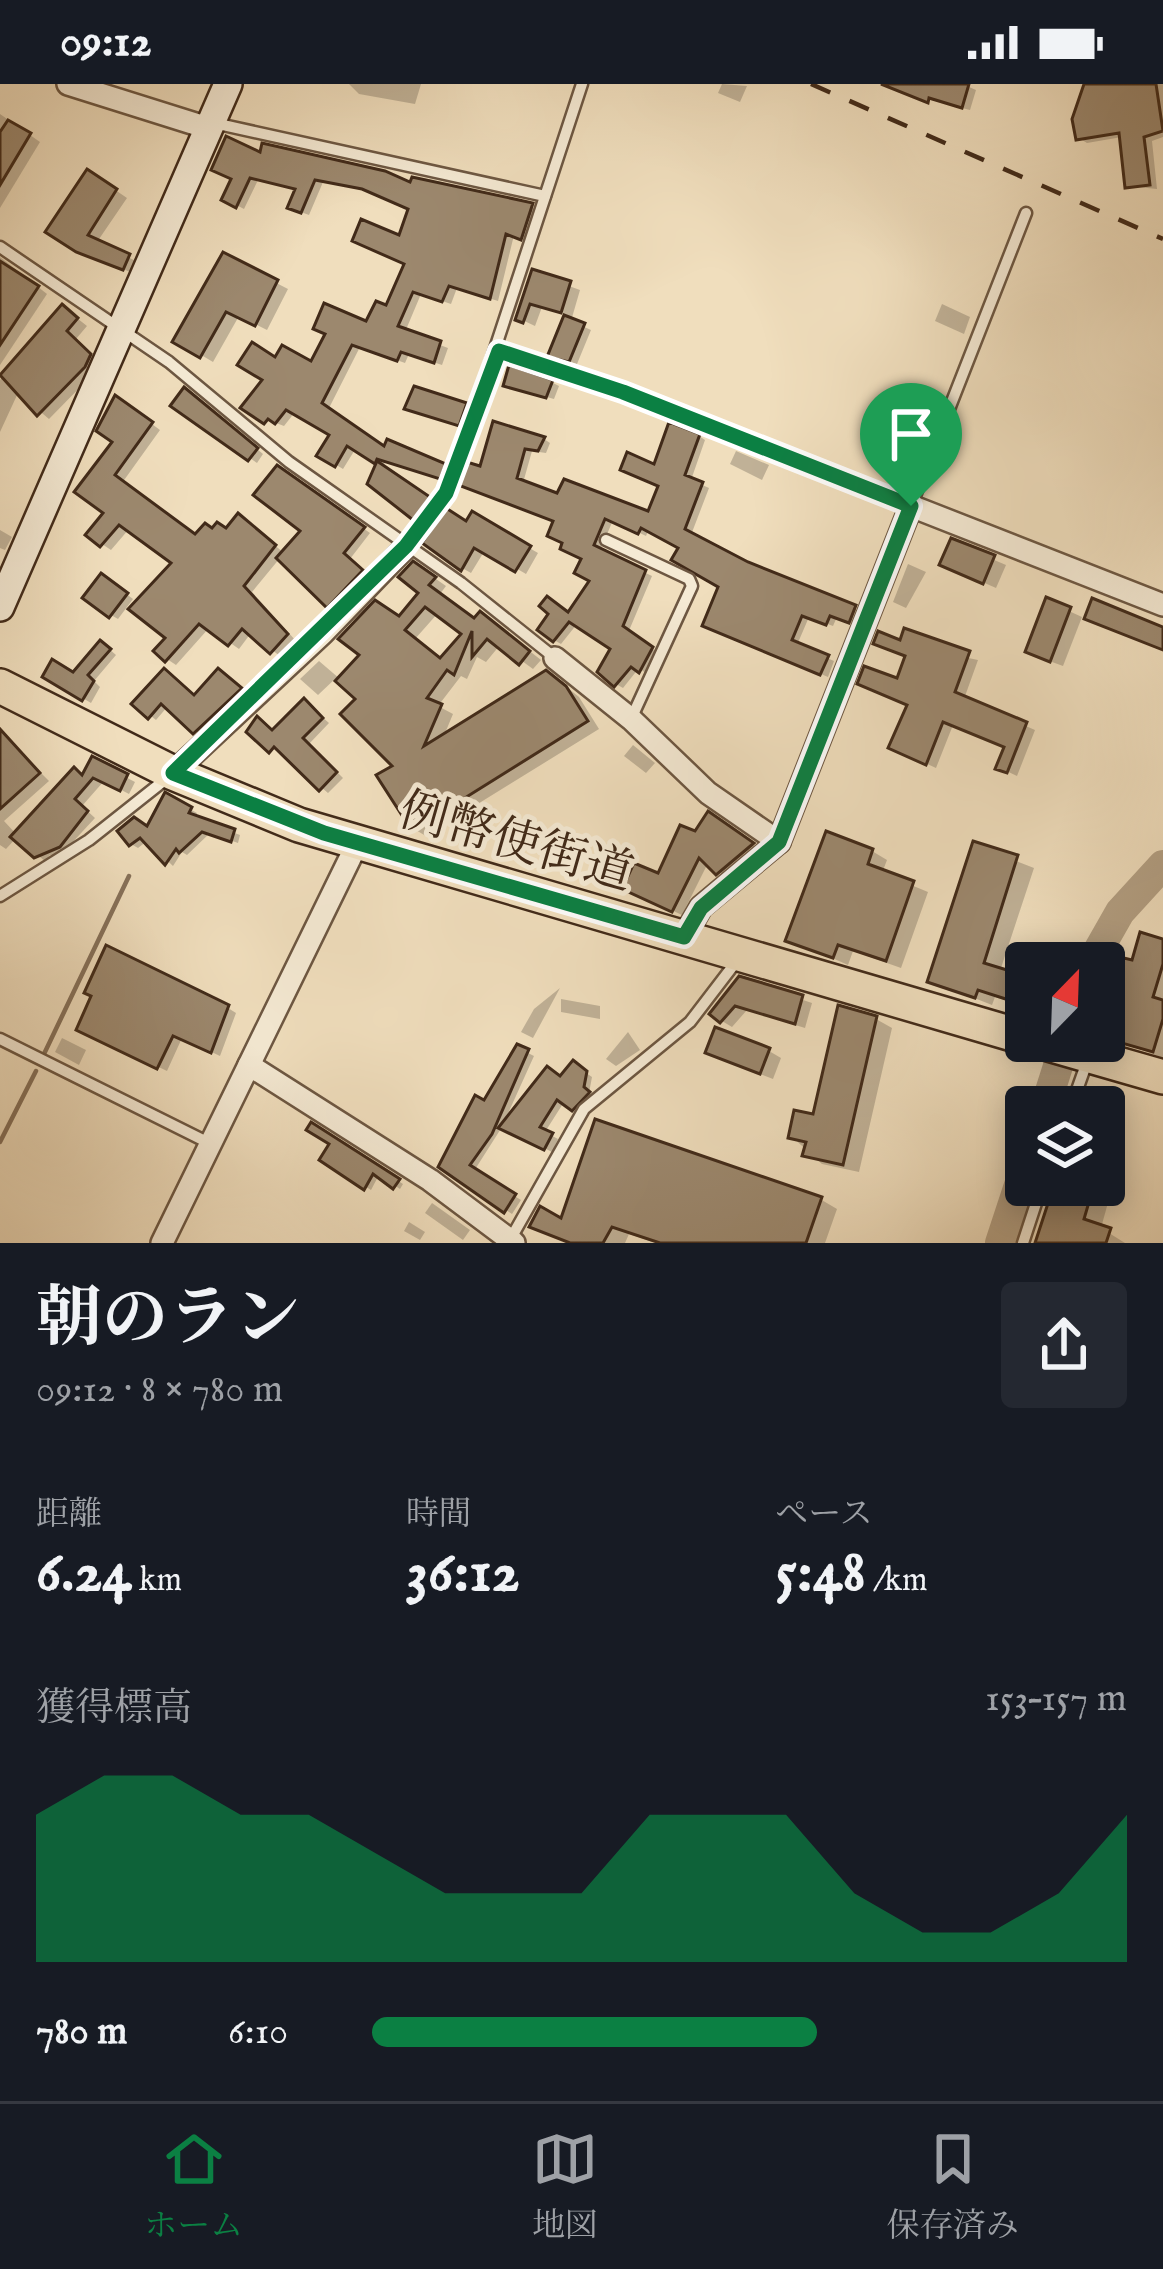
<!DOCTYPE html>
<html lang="ja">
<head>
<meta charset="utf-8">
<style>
  :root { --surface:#171b24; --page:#242831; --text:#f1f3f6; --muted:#9ea1a6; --line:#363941; --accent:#0b8043 }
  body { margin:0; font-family:"IM FELL English","Noto Serif JP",serif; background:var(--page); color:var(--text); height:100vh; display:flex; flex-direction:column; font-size:45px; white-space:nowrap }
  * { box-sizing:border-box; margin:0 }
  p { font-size:39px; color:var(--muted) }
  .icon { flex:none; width:66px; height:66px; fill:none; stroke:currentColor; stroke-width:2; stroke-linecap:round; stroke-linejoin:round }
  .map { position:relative; height:1159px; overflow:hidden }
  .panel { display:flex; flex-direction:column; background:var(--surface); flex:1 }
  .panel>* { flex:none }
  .needle { width:78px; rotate:23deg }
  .fabs { position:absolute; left:1005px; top:858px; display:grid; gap:24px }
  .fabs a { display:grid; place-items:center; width:120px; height:120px; border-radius:12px; background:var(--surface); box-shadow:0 6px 30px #0003; font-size:60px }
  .pin { position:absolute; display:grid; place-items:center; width:102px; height:102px; color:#fff; margin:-123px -51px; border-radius:50% 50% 50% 0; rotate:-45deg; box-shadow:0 0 12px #0007 }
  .pin .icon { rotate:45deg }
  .round { display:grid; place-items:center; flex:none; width:126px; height:126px; border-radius:12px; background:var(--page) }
  .headline { display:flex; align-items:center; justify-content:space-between; height:204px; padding:0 36px }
  h1 { font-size:66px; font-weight:700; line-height:90px }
  .stats { display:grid; grid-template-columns:repeat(3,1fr); gap:18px; height:204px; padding:12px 36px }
  .stats div { display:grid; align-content:center }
  .stats b { font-size:60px; font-weight:700 }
  .stats small { font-size:33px; font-weight:400 }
  .stats p { font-size:33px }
  .chart { height:336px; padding:24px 36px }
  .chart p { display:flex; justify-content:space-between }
  .chart svg { width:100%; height:216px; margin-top:12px; fill:var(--accent); opacity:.7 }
  ul { padding:0 36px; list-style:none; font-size:39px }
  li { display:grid; grid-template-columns:192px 144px 1fr; align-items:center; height:90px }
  li i { height:30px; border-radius:15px; background:var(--accent) }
  .status { display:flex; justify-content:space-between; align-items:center; height:84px; padding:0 60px; background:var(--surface); direction:ltr }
  .status svg { height:33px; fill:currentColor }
  .tab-bar { display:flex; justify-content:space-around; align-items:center; height:168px; border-top:3px solid var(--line); background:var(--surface); font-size:33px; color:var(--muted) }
  .tab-bar a { display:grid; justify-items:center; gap:6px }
  .tab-bar .current { color:var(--accent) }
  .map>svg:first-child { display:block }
</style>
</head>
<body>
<div class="status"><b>09:12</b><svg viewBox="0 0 49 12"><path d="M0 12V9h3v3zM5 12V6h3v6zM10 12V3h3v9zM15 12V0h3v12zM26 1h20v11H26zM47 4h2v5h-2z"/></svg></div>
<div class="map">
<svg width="1163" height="1159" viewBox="0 0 1163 1159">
  <rect width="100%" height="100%" fill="#f0debd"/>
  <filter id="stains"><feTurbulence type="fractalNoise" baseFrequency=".00167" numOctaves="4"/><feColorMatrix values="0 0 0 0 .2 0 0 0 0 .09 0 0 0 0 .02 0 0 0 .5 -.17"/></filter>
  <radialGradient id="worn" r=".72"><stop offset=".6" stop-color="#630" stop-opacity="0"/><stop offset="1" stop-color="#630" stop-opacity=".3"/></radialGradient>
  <g fill="#0003" fill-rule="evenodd">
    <path d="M349,0H421L415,20L359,10Z"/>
    <path d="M722,0L747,2L740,18L718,9Z"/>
    <path d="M902,0H962L976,6L970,26L907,10Z"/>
    <path d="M1087,0H1163V53L1152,57L1157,105L1128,102L1122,53L1087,59L1079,54Z"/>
    <path d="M0,30L40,58L0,124Z"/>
    <path d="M262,72L539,126L529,157L514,151L498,217L457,204L451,220L421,210L405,248L448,264L442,281L409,270L405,279L360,263L328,326L386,365L452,387L448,397L386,377L382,383L436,419L422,438L371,399L380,379L356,364L343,385L320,371L333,350L295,328L284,342L255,331L276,276L312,282L388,225L407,180L401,155L412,125L372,108L323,98L309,131L298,127L297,106L258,96L244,125L225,115Z"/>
    <path d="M99,95L127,114L97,158L140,179L135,190L77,166Z"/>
    <path d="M224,172L288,205L267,246L239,232L213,278L176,256Z"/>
    <path d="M0,173L47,210L0,281Z"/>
    <path d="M533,189L580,206L571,237L591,246L577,280L551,272L567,231L542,223L535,242L518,234Z"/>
    <path d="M942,220L970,233L964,250L935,237Z"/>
    <path d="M63,223L87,242L76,255L100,278L95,288L49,335L18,309L0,348V296Z"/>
    <path d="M551,298L559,302L554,315L514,304Z"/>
    <path d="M192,311L263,370L257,379L174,322Z"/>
    <path d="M125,320L160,346L122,399L196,453L248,439L284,469L304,446L285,389L370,449L350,475L368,492L336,525L280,474L252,508L296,557L281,573L251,549L239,565L209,544L176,581L167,575L175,479L129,445L111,466L102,460Z"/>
    <path d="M465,322L473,326L467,344L415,327Z"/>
    <path d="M699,352L705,356L691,396L709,404L691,451L746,481L861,528L856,540L837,533L833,542L809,533L797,561L834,577L828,593L712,544L722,501L682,463L649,445L646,452L613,436L600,467L652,492L628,549L658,569L647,590L639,584L623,604L616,600L615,565L577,540L561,560L554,556L593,496L585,474L566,458L557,437L482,385L544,355L550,359L546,369L532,367L523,399L559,413L650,431L661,401L656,384Z"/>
    <path d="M736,367L769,381L762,396L730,380Z"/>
    <path d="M473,431L538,469L526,490L485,466L471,489L462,484Z"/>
    <path d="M0,446L12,453L5,466L0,464Z"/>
    <path d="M952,458L1006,481L996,504L955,486Z"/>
    <path d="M908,480L926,488L906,524L893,518Z"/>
    <path d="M426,488L446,502L440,510L476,537L493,538L541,576L533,585L500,561L486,578L477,573L467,595L461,592L438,622L453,630L443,654L559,597L579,613L599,645L426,752L414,745L396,682L359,615L336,594L318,611L300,595L319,577L340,595L423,509ZM438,529L465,550L442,576L415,555Z"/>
    <path d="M109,497L133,515L118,535L111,531Z"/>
    <path d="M1047,517L1082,533L1063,582L1041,574Z"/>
    <path d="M902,560L978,576L964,615L1035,646L1017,692L998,683L1007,663L953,641L936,684L901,668L910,621L899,597L908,572Z"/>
    <path d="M108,564L116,571L94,597L100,603L91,619L46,592L73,591Z"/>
    <path d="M225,592L246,610L201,652L168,622L156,636L136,620L196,614Z"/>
    <path d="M305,618L329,639L309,660L343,694L328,709L249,643L257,635L274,648Z"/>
    <path d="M0,648L49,697L4,737L17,751L84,693L93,676L135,698L129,710L104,697L82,722L95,734L57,775L50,771L45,777L16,754L6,765L0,761Z"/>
    <path d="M633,661L655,679L646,689L624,672Z"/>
    <path d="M166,712L197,729L195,734L240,751L238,759L210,749L187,771L182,768L173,782L147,757L138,764L131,760L149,746Z"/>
    <path d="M718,736L760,766L727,794L708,779L682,831L635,809L659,793L696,751Z"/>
    <path d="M975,761L1034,784L1000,887L1026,897V923L995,913L992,921L931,897Z"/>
    <path d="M872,767L887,776L882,789L928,808L901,884L853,867L848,881L789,855Z"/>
    <path d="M1163,858V974L1105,952L1134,880Z"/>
    <path d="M740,895L812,919L805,944L747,926L732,943L722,937L713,929Z"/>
    <path d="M560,904L533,954L521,948L534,925Z"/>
    <path d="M561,915L600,922V935L561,928Z"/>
    <path d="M228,924L236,929L220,972L182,954L167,987L88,949Z"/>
    <path d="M876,935L892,944L859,1088L822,1080L791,1052L815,1034Z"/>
    <path d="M628,948L640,966L616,982L606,975Z"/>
    <path d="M62,954L86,966L79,981L55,968Z"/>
    <path d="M518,964L534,972L506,1034L562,996L573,980L592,993L589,1009L594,1013L580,1028L564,1018L545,1048L558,1055L552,1068L502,1043L474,1087L521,1116L512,1130L442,1082Z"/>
    <path d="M769,967L781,974L773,995L721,975Z"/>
    <path d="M312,1042L403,1100L400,1105L379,1091L371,1106L323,1076L333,1059Z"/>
    <path d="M1057,1101H1080L1109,1115L1101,1144L1125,1159H1038Z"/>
    <path d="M820,1115L837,1125L825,1159H656L629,1150L625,1159H568L549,1151L563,1138Z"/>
    <path d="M432,1119L470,1146L463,1156L425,1129Z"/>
    <path d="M409,1138L425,1148L420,1156L404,1147Z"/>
  </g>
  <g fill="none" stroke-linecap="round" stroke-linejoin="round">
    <g stroke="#86715a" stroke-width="4.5">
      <path d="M44,970L129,792"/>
      <path d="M0,1058L36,987"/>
    </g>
    <g stroke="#b4a185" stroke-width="30">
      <path d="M1091,879L1120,828L1163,781"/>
      <path d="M1045,1023L1066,957"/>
      <path d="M1000,1159L1026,1080"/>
    </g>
  </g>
  <g fill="#9c886e" stroke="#412a19" stroke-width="3" fill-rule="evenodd">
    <path d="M881,0H969L962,24L929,14L928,19Z"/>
    <path d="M1084,0H1156L1163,47L1144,53L1150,101L1125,104L1119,49L1076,56L1072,35Z"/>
    <path d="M8,36L31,49L0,101V48Z"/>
    <path d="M226,52L260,68L262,59L385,87L410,98L412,93L533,119L521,156L506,150L490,215L449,202L442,218L413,208L398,242L441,257L434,279L401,268L397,277L352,261L322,319L384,362L387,355L446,380L440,395L377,375L375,380L347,362L335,383L316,372L329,351L286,326L275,340L268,335L264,340L240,324L262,296L237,281L252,258L275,273L282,261L311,277L325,250L313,245L324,219L366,237L376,217L386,221L404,180L352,157L361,135L399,151L408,125L362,105L315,96L301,129L287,124L295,105L250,94L236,124L221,116L231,95L211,86Z"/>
    <path d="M87,85L117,105L88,151L130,170L123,186L76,168L45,148Z"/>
    <path d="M223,168L278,196L255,242L226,228L200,274L172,258Z"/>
    <path d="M0,177L39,202L0,261Z"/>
    <path d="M532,185L571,197L561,229L530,220L523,239L515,236Z"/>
    <path d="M62,220L78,234L67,247L91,270L85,283L37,332L0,291Z"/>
    <path d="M564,231L585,239L569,278L547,273Z"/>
    <path d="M509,281L553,296L546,314L503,302Z"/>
    <path d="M414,302L467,319L459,342L404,325Z"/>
    <path d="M184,303L258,364L248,377L170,322Z"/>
    <path d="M115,311L153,338L115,391L195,450L205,439L212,444L217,438L226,444L238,429L276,461L244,502L288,550L270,570L242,545L228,562L199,540L165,578L153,567L165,554L128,525L171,479L119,441L100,463L85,451L103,429L74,408L112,358L96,347Z"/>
    <path d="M493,337L545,353L538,367L525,365L517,394L557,409L564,395L648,427L658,402L620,386L627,368L654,380L669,338L700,350L685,391L703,398L685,445L748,478L856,521L849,539L830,532L826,541L802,532L792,556L829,571L820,591L702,542L718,503L671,476L678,464L641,444L638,450L605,435L594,461L646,486L623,542L653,563L639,589L631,583L614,603L597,588L610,565L569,538L553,558L537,546L548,530L539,522L547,512L568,528L589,497L574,489L581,475L560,465L562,459L547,452L553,437L458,401L467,378L480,382Z"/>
    <path d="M377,377L430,413L413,436L367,400Z"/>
    <path d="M277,381L365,443L344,469L363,486L327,524L276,474L300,447L253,411Z"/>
    <path d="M446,424L466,437L472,427L531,462L515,488L474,464L461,487L422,459Z"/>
    <path d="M951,454L995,471L983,500L939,481Z"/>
    <path d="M413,477L436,493L429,501L474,534L480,527L530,567L519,581L487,555L472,573V547L454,591L447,586L427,614L442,620L424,662L546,586L566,602L588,637L412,747L376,691L392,682L340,630L355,615L335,597L359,571L338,555L375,516L399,532L418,509L398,493ZM425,523L461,550L440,574L405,546Z"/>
    <path d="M101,489L128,509L109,534L82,514Z"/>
    <path d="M1046,513L1071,523L1050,578L1025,568Z"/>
    <path d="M1092,514L1163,543V566L1084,535Z"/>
    <path d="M904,544L970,567L955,608L1027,638L1007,689L995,685L1004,663L943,638L926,681L888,664L907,621L857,600L864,582L897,594L905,572L873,560L878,547L900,556Z"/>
    <path d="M100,556L111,565L88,591L94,597L82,617L42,593L52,575L73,588Z"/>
    <path d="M164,584L194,611L218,584L242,604L193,650L161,620L148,635L131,620Z"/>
    <path d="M304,614L323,634L303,654L337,688L319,707L274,663L269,669L246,648L257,632L272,646Z"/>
    <path d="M0,645L40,689L0,725Z"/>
    <path d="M92,672L128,690L120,707L93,694L75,715L88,727L60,763L34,774L10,753L74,683L82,691Z"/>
    <path d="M165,708L192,723L189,729L235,745L231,758L202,748L179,769L176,765L165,781L140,754L129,762L117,747L134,733L147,742Z"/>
    <path d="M708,727L754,759L716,791L699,774L672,828L622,805L634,779L658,789L680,741L695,747Z"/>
    <path d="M826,747L873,765L868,780L914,797L886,877L838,861L833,874L785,857Z"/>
    <path d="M973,757L1018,771L984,879L1020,890L1012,917L978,906L975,914L927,898Z"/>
    <path d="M1140,848L1163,855V880L1153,913L1163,916V935L1153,968L1104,954L1124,874L1132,876Z"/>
    <path d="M106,861L229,921L211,969L173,952L157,985L76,946L91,912L84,909Z"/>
    <path d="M739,892L803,911L795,940L735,922L720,939L709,930Z"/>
    <path d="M838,921L877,932L843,1081L802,1072L806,1058L788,1054L794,1026L813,1030Z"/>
    <path d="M715,943L770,964L760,990L705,969Z"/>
    <path d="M517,960L529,965L492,1050L470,1081L516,1110L504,1129L438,1083L475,1011L484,1016Z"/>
    <path d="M573,976L587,987L584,1003L590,1008L572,1027L557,1016L540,1043L553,1049L544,1066L498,1044L547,982L560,992Z"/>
    <path d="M595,1035L822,1113L806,1159H660L612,1143L603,1159H570L529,1143L540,1122L561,1134Z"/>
    <path d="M311,1038L400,1095L393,1105L373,1090L364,1106L319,1076L329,1060L306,1046Z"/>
    <path d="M1054,1101H1094L1084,1135L1111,1144L1106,1159H1035Z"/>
  </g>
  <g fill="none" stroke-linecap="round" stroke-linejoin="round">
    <defs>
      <g id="lane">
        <path d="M214,39L545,112"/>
        <path d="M0,163L169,278L289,378L461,499L555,574"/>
        <path d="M499,267L623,309L911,422L1026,129"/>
        <path d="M606,456L689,495L692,502L631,635"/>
        <path d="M407,462L445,409L463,362L582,0"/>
        <path d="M0,812L89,756L166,695"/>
        <path d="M0,955L211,1060"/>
        <path d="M1071,1023L1088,975"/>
        <path d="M510,1156L584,1025L690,938L739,874"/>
        <path d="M1023,1159L1042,1101"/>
      </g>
      <g id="street">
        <path d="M68,0L208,44"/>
        <path d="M555,574L631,635L708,709L779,758"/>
        <path d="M173,689L323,549L407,462"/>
        <path d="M684,853L701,823L779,758L911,422L1163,521"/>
        <path d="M249,981L430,1096L514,1159"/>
        <path d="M162,1159L357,760"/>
      </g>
      <path id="secondary" d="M0,523L228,0"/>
      <g id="primary">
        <path d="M0,602L173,689L299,741L1026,954"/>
        <path d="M1038,957L1163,993"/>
      </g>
    </defs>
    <use href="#lane" stroke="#6d5742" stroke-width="15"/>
    <use href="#street" stroke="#6d5742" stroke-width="26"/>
    <use href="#secondary" stroke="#412a19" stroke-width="32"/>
    <use href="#primary" stroke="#412a19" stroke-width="38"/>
    <use href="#lane" stroke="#f5ead4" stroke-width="10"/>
    <use href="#street" stroke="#f5ead4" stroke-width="21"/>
    <use href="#secondary" stroke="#f5ead4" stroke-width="27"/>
    <use href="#primary" stroke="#f0debd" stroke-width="33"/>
    <path stroke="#412a19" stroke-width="4.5" stroke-dasharray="21 21" stroke-linecap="butt" d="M811,0L1163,155"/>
  </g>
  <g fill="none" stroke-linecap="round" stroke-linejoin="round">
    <defs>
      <path id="route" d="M499,267L623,308L911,422L779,758L701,824L684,853L324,749L173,689L406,462L446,409Z"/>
    </defs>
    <use href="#route" stroke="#fff" stroke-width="24"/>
    <use href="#route" stroke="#0b8043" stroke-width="15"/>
  </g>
  <g text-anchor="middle" stroke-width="10" stroke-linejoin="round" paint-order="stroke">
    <g font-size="48" fill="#412a19" stroke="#f5ead4">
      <text transform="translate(517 756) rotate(16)" y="17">例幣使街道</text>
    </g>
  </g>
  <rect width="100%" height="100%" filter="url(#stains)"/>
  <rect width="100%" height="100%" fill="url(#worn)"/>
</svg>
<div class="fabs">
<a><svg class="needle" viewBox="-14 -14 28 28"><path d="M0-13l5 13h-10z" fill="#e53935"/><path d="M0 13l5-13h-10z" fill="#9ea1a6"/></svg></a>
<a><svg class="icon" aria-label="layers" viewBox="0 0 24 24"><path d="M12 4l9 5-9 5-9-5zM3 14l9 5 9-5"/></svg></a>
</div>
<div class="pin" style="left:911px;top:422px;background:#1e9e55"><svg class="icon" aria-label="arrive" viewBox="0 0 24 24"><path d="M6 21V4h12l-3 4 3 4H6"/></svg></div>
</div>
<section class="panel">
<div class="headline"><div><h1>朝のラン</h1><p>09:12 · 8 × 780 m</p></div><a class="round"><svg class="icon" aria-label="share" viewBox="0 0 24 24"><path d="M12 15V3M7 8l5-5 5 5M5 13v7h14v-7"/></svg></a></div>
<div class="stats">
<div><p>距離</p><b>6.24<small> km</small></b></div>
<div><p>時間</p><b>36:12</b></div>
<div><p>ペース</p><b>5:48<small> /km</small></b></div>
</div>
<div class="chart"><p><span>獲得標高</span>153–157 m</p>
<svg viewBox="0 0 160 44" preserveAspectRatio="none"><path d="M0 44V14L10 6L20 6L30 14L40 14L50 22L60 30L70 30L80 30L90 14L100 14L110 14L120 30L130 38L140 38L150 30L160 14V44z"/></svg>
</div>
<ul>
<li><b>780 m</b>6:10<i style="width:59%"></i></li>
</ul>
</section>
<nav class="tab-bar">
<a class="current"><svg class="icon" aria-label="home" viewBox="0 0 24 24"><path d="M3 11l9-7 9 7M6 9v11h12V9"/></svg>ホーム</a>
<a><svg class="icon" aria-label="map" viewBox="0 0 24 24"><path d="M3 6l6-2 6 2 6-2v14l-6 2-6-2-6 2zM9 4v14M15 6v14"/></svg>地図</a>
<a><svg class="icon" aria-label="saved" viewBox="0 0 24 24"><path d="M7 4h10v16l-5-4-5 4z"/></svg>保存済み</a>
</nav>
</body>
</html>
